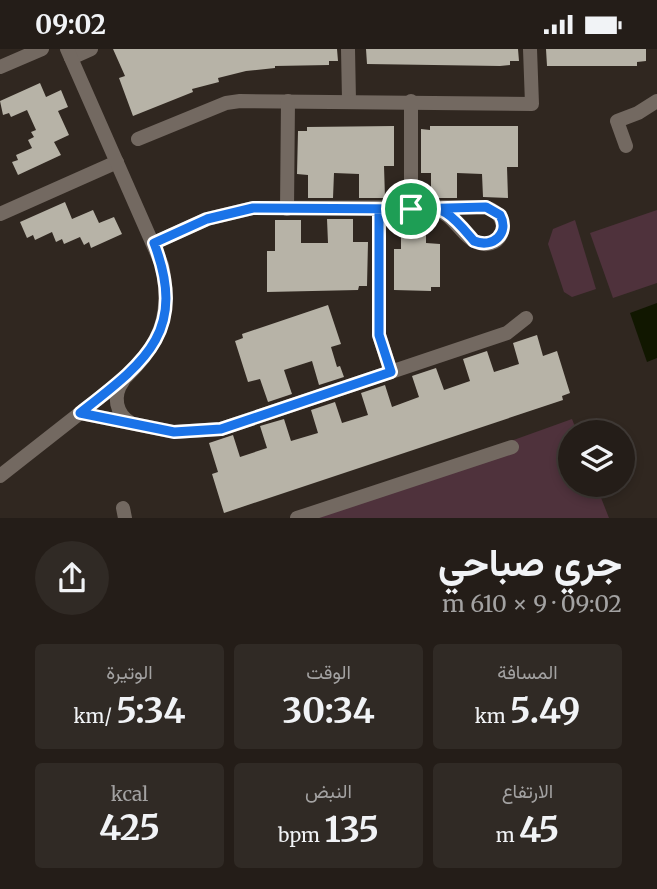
<!DOCTYPE html>
<html lang="ar">
<head>
<meta charset="utf-8">
<style>
  :root { --surface:#241d18; --page:#302a25; --text:#f1f3f6; --muted:#a3a2a2; --line:#413b37 }
  body { margin:0; font-family:Merriweather,Vazirmatn,serif; background:var(--page); color:var(--text); direction:rtl; height:100vh; display:flex; flex-direction:column; font-size:26px; white-space:nowrap }
  * { box-sizing:border-box; margin:0 }
  p { font-size:23px; color:var(--muted) }
  .icon { flex:none; width:38px; height:38px; fill:none; stroke:currentColor; stroke-width:2; stroke-linecap:round; stroke-linejoin:round }
  .map { position:relative; height:469px; overflow:hidden; direction:ltr }
  .side { display:flex; flex-direction:column; background:var(--surface); flex:1 }
  .side>* { flex:none }
  .controls { position:absolute; left:558px; top:371px; display:grid; gap:14px }
  .controls a { display:grid; place-items:center; width:77px; height:77px; border-radius:50%; background:var(--surface); box-shadow:0 4px 10px #0003,0 0 0 2px var(--line); font-size:35px }
  .pin { position:absolute; display:grid; place-items:center; width:60px; height:60px; color:#fff; margin:-30px; border:4px solid #fff; border-radius:50%; box-shadow:0 2px 7px #0007 }
  .round { display:grid; place-items:center; flex:none; width:74px; height:74px; border-radius:37px; background:var(--page) }
  .head { display:flex; align-items:center; justify-content:space-between; height:119px; padding:0 35px }
  h1 { font-size:38px; font-weight:700; line-height:52px }
  .metrics { display:grid; grid-template-columns:repeat(3,1fr); gap:10px; height:119px; padding:7px 35px }
  .metrics div { display:grid; align-content:center; border-radius:7px; background:var(--page); text-align:center }
  .metrics b { font-size:35px; font-weight:700 }
  .metrics small { font-size:19px; font-weight:400 }
  .metrics p { font-size:19px }
  .status { display:flex; justify-content:space-between; align-items:center; height:49px; padding:0 35px; background:var(--surface); direction:ltr }
  .status svg { height:19px; fill:currentColor }
  .map>svg:first-child { display:block }
</style>
</head>
<body>
<div class="status"><b>09:02</b><svg viewBox="0 0 49 12"><path d="M0 12V9h3v3zM5 12V6h3v6zM10 12V3h3v9zM15 12V0h3v12zM26 1h20v11H26zM47 4h2v5h-2z"/></svg></div>
<div class="map">
<svg width="657" height="469" viewBox="0 0 657 469">
  <rect width="100%" height="100%" fill="#302720"/>
  <g fill="#4f323c">
    <path d="M657,161V234L613,249L590,184Z"/>
    <path d="M575,171L596,240L572,248L564,243L548,195L553,180Z"/>
    <path d="M572,370L577,383H570V436H596L609,469H297Z"/>
  </g>
  <path fill="#111700" d="M657,254V309L647,313L630,264Z"/>
  <g fill="#b7b3a7">
    <path d="M113,0H337L338,12H329V16L275,17V19L246,22L218,29L219,33L192,40L193,43L133,67L119,29L125,27Z"/>
    <path d="M366,0H518L519,12H510V16L500,17L367,15Z"/>
    <path d="M546,0H646V12L637,13V17H547Z"/>
    <path d="M40,34L46,48L61,41L68,58L58,62L69,86L54,93L61,106L18,126L12,113L18,111L16,106L32,99L28,91L34,88L31,83L36,81L27,61L11,68L9,64L3,66L0,52Z"/>
    <path d="M394,77V117H384L385,149H359V125L334,124L333,149H308V126L297,125L298,82H307V78Z"/>
    <path d="M430,77H518V118H507L508,149L483,148L482,125L457,124V149H431V124H421V80L430,81Z"/>
    <path d="M65,153L72,170L93,161L99,174L114,168L122,185L91,199L89,193L84,196L80,188L64,195L62,190L56,193L52,183L35,191L33,186L27,189L20,173Z"/>
    <path d="M327,170H353V193H368L367,237H359L358,241L267,243V202H275V171H301V194H328Z"/>
    <path d="M401,170H426V194L440,195V238H431V242L394,241V200H401Z"/>
    <path d="M328,256L341,295L331,298L337,318L340,317L344,328L319,336L312,312L284,321L292,345L268,353L260,330L248,333L235,292L243,289L242,285Z"/>
    <path d="M537,286L543,307L557,302L570,344L562,347L563,351L224,464L212,425L218,423L209,394L233,386L240,408L267,399L260,377L284,370L291,392L318,384L311,361L335,353L342,374L368,366L361,344L385,336L392,358L419,348L412,327L436,319L444,341L470,332L463,310L487,302L494,323L519,315L513,294Z"/>
  </g>
  <g fill="none" stroke-linecap="round" stroke-linejoin="round">
    <g stroke="#736961" stroke-width="14">
      <path d="M348,0L349,51"/>
      <path d="M71,9L91,0"/>
      <path d="M0,18L42,0"/>
      <path d="M138,90L226,54L240,52L532,55L530,0"/>
      <path d="M626,97L617,72L638,64L657,52"/>
      <path d="M287,160L288,52"/>
      <path d="M379,160V286L391,323"/>
      <path d="M411,160V52"/>
      <path d="M0,165L117,113"/>
      <path d="M154,194L207,170L253,159L486,158C515,168 502,202 479,194C462,189 455,166 435,160"/>
      <path d="M123,332C112,347 116,365 131,374"/>
      <path d="M80,364L174,383L221,380L507,284L526,269"/>
      <path d="M0,427L126,328C161,294 172,265 162,216L67,0"/>
      <path d="M123,459L125,469"/>
      <path d="M297,469L512,398"/>
    </g>
  </g>
  <g fill="none" stroke-linecap="round" stroke-linejoin="round">
    <defs>
      <path id="route" d="M411,160L253,159L207,170L154,194C188,283 145,313 80,364L174,383L221,380L391,323L379,286V160C396,160 433,155 446,164C457,171 466,183 474,192C493,200 510,184 500,166L486,158L411,160"/>
    </defs>
    <use href="#route" stroke="#fff" stroke-width="14"/>
    <use href="#route" stroke="#1a73e8" stroke-width="9"/>
  </g>
</svg>
<div class="controls">
<a><svg class="icon" aria-label="layers" viewBox="0 0 24 24"><path d="M12 4l9 5-9 5-9-5zM3 14l9 5 9-5"/></svg></a>
</div>
<div class="pin" style="left:411px;top:160px;background:#1e9e55"><svg class="icon" aria-label="arrive" viewBox="0 0 24 24"><path d="M6 21V4h12l-3 4 3 4H6"/></svg></div>
</div>
<section class="side">
<div class="head"><div><h1>جري صباحي</h1><p>09:02 · 9 × 610 m</p></div><a class="round"><svg class="icon" aria-label="share" viewBox="0 0 24 24"><path d="M12 15V3M7 8l5-5 5 5M5 13v7h14v-7"/></svg></a></div>
<div class="metrics">
<div><p>المسافة</p><b>5.49<small> km</small></b></div>
<div><p>الوقت</p><b>30:34</b></div>
<div><p>الوتيرة</p><b>5:34<small> /km</small></b></div>
</div>
<div class="metrics">
<div><p>الارتفاع</p><b>45<small> m</small></b></div>
<div><p>النبض</p><b>135<small> bpm</small></b></div>
<div><p>kcal</p><b>425</b></div>
</div>
</section>
</body>
</html>
